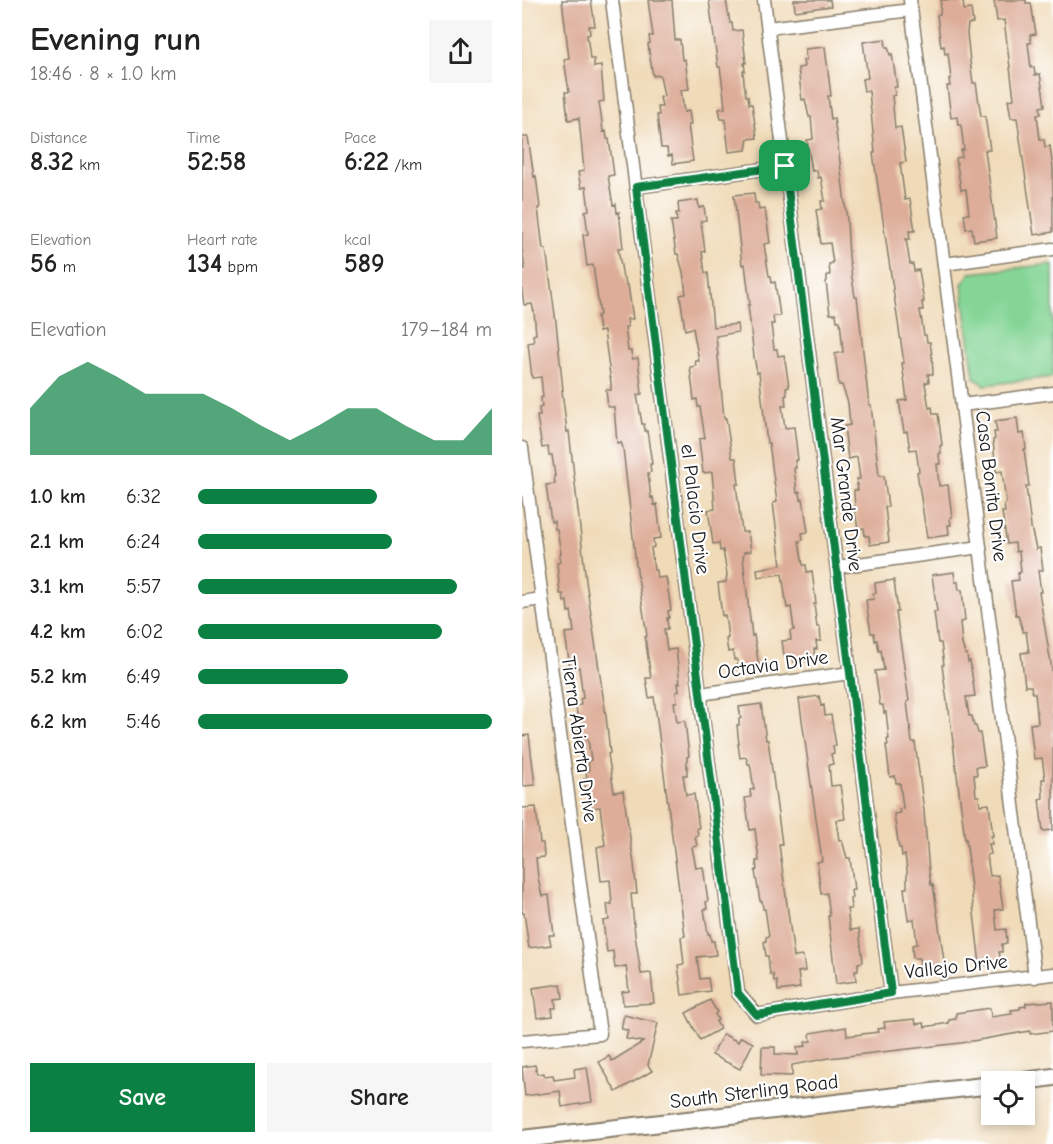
<!DOCTYPE html>
<html lang="en">
<head>
<meta charset="utf-8">
<style>
  :root { --surface:#fff; --page:#f6f6f6; --text:#222; --muted:#767676; --accent:#0b8043 }
  body { margin:0; font-family:"Comic Neue",sans-serif; background:var(--page); color:var(--text); height:100vh; display:flex; flex-direction:column; font-size:22px; white-space:nowrap }
  * { box-sizing:border-box; margin:0 }
  p { font-size:20px; color:var(--muted) }
  .icon { flex:none; width:33px; height:33px; fill:none; stroke:currentColor; stroke-width:2; stroke-linecap:round; stroke-linejoin:round }
  .map { position:relative; flex:1; overflow:hidden }
  .side { display:flex; flex-direction:column; background:var(--surface); width:522px }
  .side>* { flex:none }
  .tools { position:absolute; left:459px; top:1071px; display:grid; gap:12px }
  .tools a { display:grid; place-items:center; width:54px; height:54px; border-radius:0px; background:var(--surface); box-shadow:0 3px 9px #0003; font-size:30px }
  .pin { position:absolute; display:grid; place-items:center; width:51px; height:51px; color:#fff; margin:-26px; border-radius:12px; box-shadow:0 3px 9px #0006 }
  .round { display:grid; place-items:center; flex:none; width:63px; height:63px; border-radius:0px; background:var(--page) }
  .headline { display:flex; align-items:center; justify-content:space-between; height:102px; padding:0 30px }
  h1 { font-size:33px; font-weight:800; line-height:45px }
  .metrics { display:grid; grid-template-columns:repeat(3,1fr); gap:9px; height:102px; padding:6px 30px }
  .metrics div { display:grid; align-content:center }
  .metrics b { font-size:26px; font-weight:800 }
  .metrics small { font-size:16px; font-weight:400 }
  .metrics p { font-size:16px }
  .chart { height:168px; padding:12px 30px }
  .chart p { display:flex; justify-content:space-between }
  .chart svg { width:100%; height:108px; margin-top:6px; fill:var(--accent); opacity:.7 }
  .cta { display:flex; gap:12px; margin-top:auto; padding:12px 30px }
  .cta a { flex:1; height:69px; border-radius:0px; background:var(--accent); color:#fff; font-size:24px; font-weight:800; line-height:69px; text-align:center }
  .cta a+a { background:var(--page); color:var(--text) }
  ul { padding:0 30px; list-style:none; font-size:20px }
  li { display:grid; grid-template-columns:96px 72px 1fr; align-items:center; height:45px }
  li i { height:15px; border-radius:8px; background:var(--accent) }
  main { display:flex; flex:1; min-height:0 }
  .map>svg:first-child { display:block }
</style>
</head>
<body>
<main>
<section class="side">
<div class="headline"><div><h1>Evening run</h1><p>18:46 · 8 × 1.0 km</p></div><a class="round"><svg class="icon" aria-label="share" viewBox="0 0 24 24"><path d="M12 15V3M7 8l5-5 5 5M5 13v7h14v-7"/></svg></a></div>
<div class="metrics">
<div><p>Distance</p><b>8.32<small> km</small></b></div>
<div><p>Time</p><b>52:58</b></div>
<div><p>Pace</p><b>6:22<small> /km</small></b></div>
</div>
<div class="metrics">
<div><p>Elevation</p><b>56<small> m</small></b></div>
<div><p>Heart rate</p><b>134<small> bpm</small></b></div>
<div><p>kcal</p><b>589</b></div>
</div>
<div class="chart"><p><span>Elevation</span>179–184 m</p>
<svg viewBox="0 0 160 44" preserveAspectRatio="none"><path d="M0 44V25L10 12L20 6L30 12L40 19L50 19L60 19L70 25L80 32L90 38L100 32L110 25L120 25L130 32L140 38L150 38L160 25V44z"/></svg>
</div>
<ul>
<li><b>1.0 km</b>6:32<i style="width:61%"></i></li>
<li><b>2.1 km</b>6:24<i style="width:66%"></i></li>
<li><b>3.1 km</b>5:57<i style="width:88%"></i></li>
<li><b>4.2 km</b>6:02<i style="width:83%"></i></li>
<li><b>5.2 km</b>6:49<i style="width:51%"></i></li>
<li><b>6.2 km</b>5:46<i style="width:100%"></i></li>
</ul>
<div class="cta"><a>Save</a><a>Share</a></div>
</section>
<div class="map">
<svg width="531" height="1144" viewBox="0 0 531 1144">
  <rect width="100%" height="100%" fill="#fff"/>
  <filter id="ink" filterUnits="userSpaceOnUse"><feTurbulence type="fractalNoise" baseFrequency=".0167" numOctaves="2"/><feDisplacementMap in="SourceGraphic" scale="12" xChannelSelector="R" yChannelSelector="G"/><feConvolveMatrix kernelMatrix="1 2 1 2 8 2 1 2 1" color-interpolation-filters="sRGB"/></filter>
  <filter id="wash" filterUnits="userSpaceOnUse"><feTurbulence type="fractalNoise" baseFrequency=".008" numOctaves="4" result="noise"/><feDisplacementMap in="SourceGraphic" scale="24" xChannelSelector="R" yChannelSelector="G"/><feGaussianBlur stdDeviation="1.35" result="paint"/><feColorMatrix in="noise" values="0 0 0 0 0 0 0 0 0 0 0 0 0 0 0 0 0 1.4 0 .05"/><feComposite in="paint" operator="in"/></filter>
  <g filter="url(#wash)">
    <rect width="100%" height="100%" fill="#f0dbb9"/>
    <path fill="#85d596" stroke="#507859" stroke-width="1.5" d="M531,264V377L463,385L452,378L440,284L448,273Z"/>
    <g id="blocks">
      <g fill="#ddad99">
        <path d="M40,0H69L73,26H67L68,34L65,35L67,50L68,59H72V67L79,66L82,101L77,102L80,122L81,132L84,131L85,139H87L92,175L86,176L91,205L94,204L95,213L97,212L101,248H96L101,278H103L104,285H106L111,319H105L106,327H103L106,351H109L110,359L116,358L120,394L115,395L120,424H122L123,431H125L130,464H128L129,472L126,473L129,498L131,497L132,505L135,504L139,538L131,539L132,547L129,548L132,570H134L135,578L144,577L149,610L146,611L147,618H145L146,629H142L145,650L154,649L158,683H156L157,691L154,692L155,702H152L155,722L163,721L167,756L165,757V775H161L164,795L172,794L177,828H175L176,836H173L175,846L170,847L174,868L181,867L186,901L184,902L185,909H182L186,934H188L189,941H192L194,955L175,957L178,979L186,978L188,991L160,995L156,965L162,964L159,937L163,936L132,697L127,698L124,678H129L123,637L125,636L114,564L101,448L99,442L95,443L92,407H86L84,390H89V383L82,331L77,332L75,316L78,315L71,265L65,266L61,235L66,234L63,211L67,210L64,187L59,188L56,172L62,171L57,118L46,120L43,92H47L42,59L47,58Z"/>
        <path d="M126,0H150L153,40H158L160,60L163,59L167,89L159,90L162,112L167,111L169,125H166L171,161L151,164L150,155L146,156L145,148H139L135,115H137L136,107H140L138,97L142,96L138,75L131,76L128,58L126,44L128,43L127,36H131Z"/>
        <path d="M187,0H204L208,23H210L211,31L220,30L224,63H222L223,71H221L222,82L224,96H226L227,104H230L235,138L226,139L224,150L207,152L203,119H199L197,109L203,108L201,89L198,67H196Z"/>
        <path d="M272,0H308L309,6L273,11Z"/>
        <path d="M419,0H441L442,10L449,9L451,23L446,24L445,33L448,61L451,83H454L459,116H463L468,150H463L475,238L452,241L450,228L444,229L442,214H447L444,189L439,190L434,158L440,157L439,150H442L439,125H436L435,117L429,118L425,86H428L427,79H429L426,53L423,54L422,46L419,47L415,15L418,14Z"/>
        <path d="M472,0H504V3H509L514,34L508,35L509,43H506L509,68L512,67L513,75L518,74L521,92L523,106L518,107L519,114L515,115L518,139H522L523,147L528,146L531,169V232L512,235L495,118H489L486,100L492,99L482,20L475,21Z"/>
        <path d="M363,39L364,47H366L368,55L370,54L375,87H372L373,95L370,96L371,106L373,128L379,127L384,162L378,163L383,200L388,199L393,231H387L388,239H384L388,264H391L392,271L397,270L402,302H400L401,310H398L402,335H404L405,342H408L410,356L411,374H406L407,382L403,383L407,408L410,407L411,414H416L420,445L418,446L419,453L417,454L418,464H415L417,486L426,485L430,517L428,518L429,525H426L427,535L405,538L395,472L397,471L394,449L388,450L385,431L382,432L377,401L385,400L380,363H382L351,153H353L347,91H342L340,79L346,78L341,42Z"/>
        <path d="M303,47L309,96H306L309,119L312,118L317,154L325,220L327,257L333,297H335L347,405H349L357,476H362L366,507H363L367,542L348,545L347,536H343L342,528L336,529L333,511L332,490H336L334,479H338L335,457L326,459L322,426L328,425L326,403L320,385H317L313,354L321,352L318,321H315L314,314H308L304,282L305,281V275H308L307,264L311,263L308,243L299,244L294,210L300,209L299,201H303L299,177L296,178L295,170L290,171L285,140L291,139L289,117H287L283,99L280,100L276,68L282,67L281,60H284L283,49Z"/>
        <path d="M0,137H6L12,177L14,176L18,208H16L21,249H24L34,322L41,390H40L45,432L47,431L64,581L84,716L88,753L86,754L92,792L101,791L112,864L115,894H109L113,935L119,974L129,973L132,1003L101,1005L100,992L107,991L104,966L93,968L91,951L85,952L81,921L87,920L85,904H90L88,880L79,881L75,847L83,845L78,807L70,808L68,793H64L62,779H65L64,771H67L66,761L69,760L66,739L58,740L54,706L59,705L58,699L61,698L57,667L48,668L43,633L52,632L49,611L46,612L45,601L42,602L41,594H38L35,563L38,562L37,555L39,554L35,529H33L32,521L29,522L24,485L33,484L32,476H33L30,455H27L26,447L20,448L15,416H18L17,408L20,407L19,398L21,397L19,377L10,378L6,343L12,342L11,335L14,334L12,312L10,304L2,305L0,291V270L3,269L0,248Z"/>
        <path d="M232,193L233,203H236L237,210L243,209L248,243L242,244L247,276H249L250,283L253,282L258,316H251L252,324H249L252,349H255L256,356L262,355L265,373L267,387L264,388L265,395L263,396L264,406H260L263,428L272,427L276,460H273L274,468H272L275,493L278,492L279,500L281,499L286,532L280,533L281,540L277,541L281,565H284L285,572L290,571L294,604H292L295,627H298L299,641H294L295,649H292L293,660L272,662L271,654L262,655L260,641L269,640L268,631L272,630L269,607L265,608L260,574L236,577L235,569L259,565L251,503L255,502L252,481L247,443H245L237,372L235,373L232,357L226,305H228L223,264L220,265L212,195Z"/>
        <path d="M176,200L177,208L182,207L184,220L179,221L183,251L180,252L183,273H186L191,327L215,324L216,332L194,336L202,418H204L210,458H214L217,484H214L220,532H226L229,551L222,552L221,558L230,636L232,635L237,667L216,670L215,659L212,660L211,651L206,652L204,639L206,638L203,615L200,616L196,583L204,582L205,574L201,550L198,551L197,543L191,544L188,523L186,510L193,509L190,472L181,473L177,439L183,438L178,407H176L175,399L172,400L168,367L174,366L173,361H177L171,328L163,330L158,295L164,294L161,272L156,254H154L149,221H155L154,213H157L156,203Z"/>
        <path d="M495,418L497,434L502,433L504,449H502L507,486H504L509,527L514,549L518,548L521,570L516,571L519,592H517L531,676V830L521,831L517,799L521,798L520,779H523L520,758L512,759L508,724L516,723L513,693H510L509,686H503L499,653L507,652L504,632H501L496,615H494L489,581L497,580L496,573L499,572L497,551L494,552L493,543L485,544L480,512H483L482,504L484,503L480,471L474,472L471,440L473,439L472,432H475L473,421Z"/>
        <path d="M432,572L433,582H436L437,590H440L443,621L438,622L440,644L443,654H445L446,662L448,661L453,696L444,697L447,716H450L452,726H454L456,733H458L463,766L454,767L455,775H452L454,796H457L458,805L467,804L471,836H469L470,844H467L469,854L465,855L468,876L476,875L481,909L473,910L475,930L484,929L485,943L480,944V952H477L479,962L458,965L446,862H447L444,839L443,840L427,710L426,709L420,665H422L419,643H416L412,612H415L410,575Z"/>
        <path d="M372,580L376,612H374L387,701L385,702L390,742H393L402,811L407,871L409,885L411,884L423,968L399,971L397,958H391L390,945L395,944L392,919L386,920L382,888H385V870L383,855L380,856L379,848H377L372,814L378,813L377,809L381,808L378,783H374L373,776L368,777L364,745H366L365,739H367L364,712L362,713L361,705H358L353,671L362,670L359,650L357,651L355,640L353,641L352,633H349L344,600L352,599L351,593H354L353,583Z"/>
        <path d="M297,696L299,706L302,705L303,716L309,715L314,745L311,746L312,753L309,754L311,764L307,765L309,786L318,785L323,819L314,820L317,840H320L325,858H328L332,890H329L330,898H328L329,909H325L328,930L337,929L341,962L336,963V971H333L334,981L314,984L306,916H308L305,893L299,894L295,862L300,861L277,699Z"/>
        <path d="M239,704L244,740H246L255,807L260,844H257L272,957L281,956L283,971L276,972L278,988L256,991L255,981H252L251,974H248L246,956H244L242,942L244,941V937L247,936L243,909H241L240,901H238L233,871L235,870L234,861H237L233,829L228,830L223,798L229,797L228,790L232,789L228,764H226L224,757L218,758L216,744H217L215,725H217V719L219,718L217,707Z"/>
        <path d="M7,735L13,785L0,786V736Z"/>
        <path d="M14,807L18,843H21L22,857L14,858L16,878L20,896L27,895L32,935H27L29,945L7,948L2,913H0V808Z"/>
        <path d="M39,984L41,998L33,999L34,1008H30L31,1016L15,1018L11,988Z"/>
        <path d="M188,1000L195,1012L193,1014L196,1020L194,1021L198,1029L178,1040L164,1013Z"/>
        <path d="M531,1001V1031L508,1034V1031L439,1043L307,1058L270,1065V1076L239,1075L240,1047H253V1054L276,1055L275,1047L284,1046L283,1042L289,1041L288,1033L324,1027L325,1036L333,1035L356,1032L355,1029L363,1028L362,1022L393,1019L394,1024L402,1023L403,1027L427,1023V1020L434,1019V1013L468,1008L469,1017L490,1014L489,1010L498,1009V1007L504,1006V1003Z"/>
        <path d="M102,1015L136,1023L126,1065L130,1071L94,1092L77,1062L87,1056L90,1061L121,1042L104,1039L106,1030L99,1029Z"/>
        <path d="M201,1034L216,1042L219,1037L231,1043L218,1069L190,1055Z"/>
        <path d="M13,1065L15,1074L22,1073V1076L31,1075L32,1080L53,1077L52,1069L65,1067L70,1102L40,1107L38,1091L3,1096L0,1067Z"/>
      </g>
    </g>
  </g>
  <g filter="url(#ink)">
    <use href="#blocks" fill-opacity="0" stroke="#867c6a" stroke-width="1.5"/>
    <g fill="none" stroke-linecap="round" stroke-linejoin="round">
      <defs>
        <g id="street">
          <path d="M90,0L216,993L235,1015L369,993L531,974"/>
          <path d="M242,0L369,993"/>
          <path d="M388,0L513,977"/>
          <path d="M246,28L389,10"/>
          <path d="M114,187L263,166"/>
          <path d="M422,264L531,249"/>
          <path d="M440,405L531,393"/>
          <path d="M0,448L78,1034L0,1041"/>
          <path d="M315,567L458,547"/>
          <path d="M0,602L19,599"/>
          <path d="M178,694L328,673"/>
        </g>
        <g id="secondary">
          <path d="M496,1082L531,1077"/>
          <path d="M0,1139L470,1085"/>
        </g>
      </defs>
      <use href="#street" stroke="#867c6a" stroke-width="15"/>
      <use href="#secondary" stroke="#867c6a" stroke-width="20"/>
      <use href="#street" stroke="#fff" stroke-width="12"/>
      <use href="#secondary" stroke="#fff" stroke-width="16"/>
    </g>
  </g>
  <g fill="none" stroke-linecap="round" stroke-linejoin="round" filter="url(#ink)">
    <defs>
      <path id="route" d="M263,166L369,993L235,1015L216,993L114,187Z"/>
    </defs>
    <use href="#route" stroke="#fff" stroke-width="12"/>
    <use href="#route" stroke="#0b8043" stroke-width="8"/>
  </g>
  <g text-anchor="middle" stroke-width="4.5" stroke-linejoin="round" paint-order="stroke">
    <g font-size="20" fill="#1c1c1c" stroke="#fff">
      <text transform="translate(470 486) rotate(83)" y="7">Casa Bonita Drive</text>
      <text transform="translate(325 494) rotate(83)" y="7">Mar Grande Drive</text>
      <text transform="translate(174 509) rotate(83)" y="7">el Palacio Drive</text>
      <text transform="translate(251 664) rotate(-8)" y="7">Octavia Drive</text>
      <text transform="translate(58 739) rotate(82)" y="7">Tierra Abierta Drive</text>
      <text transform="translate(434 966) rotate(-6)" y="7">Vallejo Drive</text>
      <text transform="translate(232 1091) rotate(-7)" y="7">South Sterling Road</text>
    </g>
  </g>
</svg>
<div class="tools">
<a><svg class="icon" aria-label="locate" viewBox="0 0 24 24"><circle cx="12" cy="12" r="6"/><path d="M12 2v4M12 18v4M2 12h4M18 12h4"/></svg></a>
</div>
<div class="pin" style="left:263px;top:166px;background:#1e9e55"><svg class="icon" aria-label="arrive" viewBox="0 0 24 24"><path d="M6 21V4h12l-3 4 3 4H6"/></svg></div>
</div>
</main>
</body>
</html>
